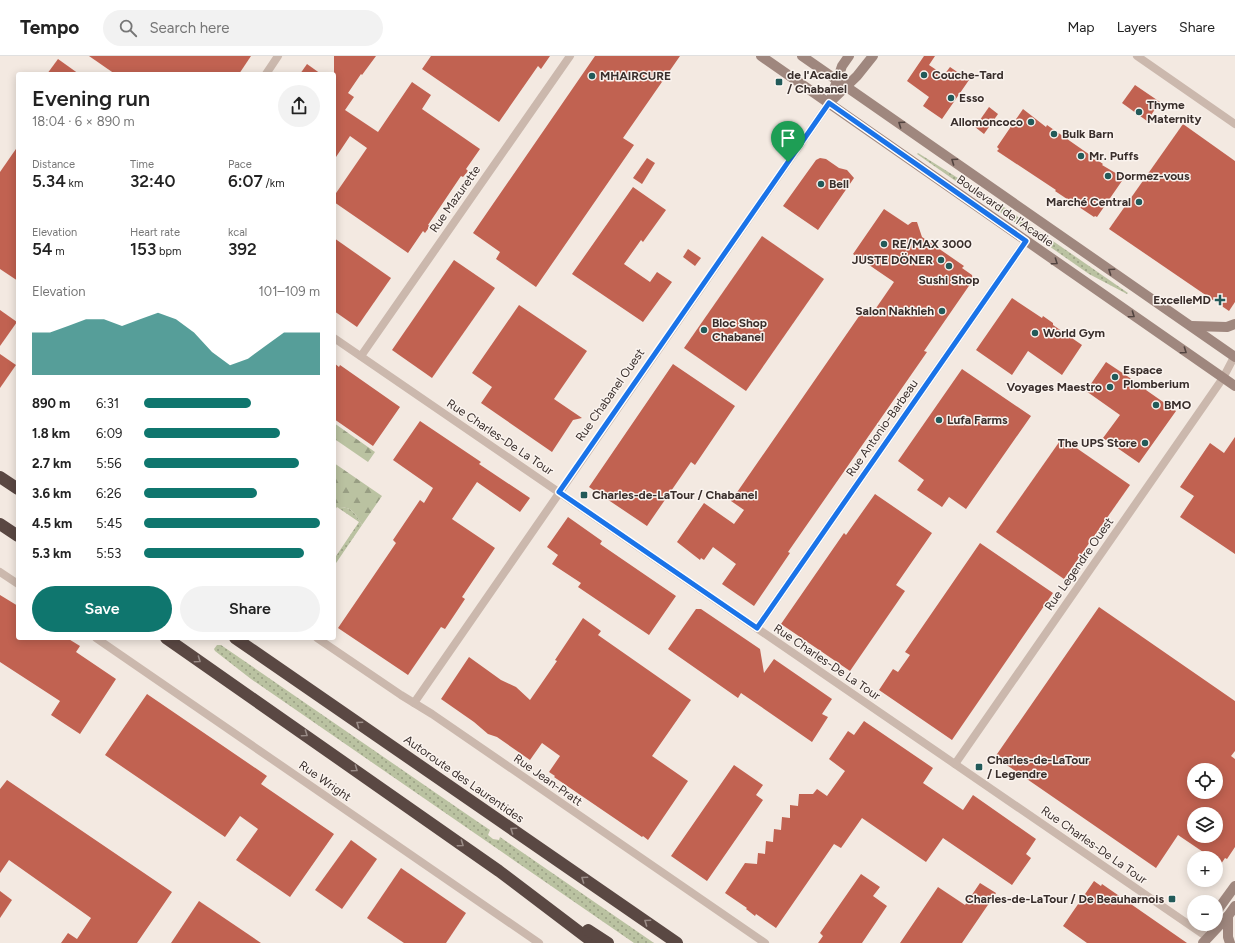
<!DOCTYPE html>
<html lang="en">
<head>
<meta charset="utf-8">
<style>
  :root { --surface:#fff; --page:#f2f2f2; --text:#222; --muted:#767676; --line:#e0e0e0; --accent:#0f766e }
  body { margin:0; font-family:Figtree,sans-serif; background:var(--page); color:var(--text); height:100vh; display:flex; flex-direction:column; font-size:15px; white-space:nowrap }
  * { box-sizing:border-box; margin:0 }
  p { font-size:13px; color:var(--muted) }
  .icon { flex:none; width:22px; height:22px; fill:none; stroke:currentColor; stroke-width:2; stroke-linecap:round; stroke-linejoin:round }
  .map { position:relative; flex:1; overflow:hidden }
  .sheet { position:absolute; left:16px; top:16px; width:320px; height:568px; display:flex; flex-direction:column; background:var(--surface); border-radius:4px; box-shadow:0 2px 10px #0003 }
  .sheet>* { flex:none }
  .tools { position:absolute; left:1187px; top:707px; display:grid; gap:8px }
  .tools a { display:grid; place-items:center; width:36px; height:36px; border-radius:50%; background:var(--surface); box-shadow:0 2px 10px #0003; font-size:20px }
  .pin { position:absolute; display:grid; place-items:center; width:34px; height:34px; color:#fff; margin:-41px -17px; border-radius:50% 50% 50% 0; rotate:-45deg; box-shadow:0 0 4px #0007 }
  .pin .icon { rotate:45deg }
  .round { display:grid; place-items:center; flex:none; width:42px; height:42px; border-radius:21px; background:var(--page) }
  .headline { display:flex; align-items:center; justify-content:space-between; height:68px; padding:0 16px }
  h1 { font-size:22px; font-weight:600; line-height:30px }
  .metrics { display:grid; grid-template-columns:repeat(3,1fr); gap:6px; height:68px; padding:4px 16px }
  .metrics div { display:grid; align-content:center }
  .metrics b { font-size:17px; font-weight:600 }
  .metrics small { font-size:11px; font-weight:400 }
  .metrics p { font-size:11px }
  .chart { height:112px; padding:8px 16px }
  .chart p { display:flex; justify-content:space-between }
  .chart svg { width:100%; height:72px; margin-top:4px; fill:var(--accent); opacity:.7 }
  .button { display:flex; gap:8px; margin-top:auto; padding:8px 16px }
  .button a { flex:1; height:46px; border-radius:24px; background:var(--accent); color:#fff; font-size:16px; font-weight:600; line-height:46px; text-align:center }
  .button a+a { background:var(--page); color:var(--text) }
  ul { padding:0 16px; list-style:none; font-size:13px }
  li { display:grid; grid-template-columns:64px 48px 1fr; align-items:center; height:30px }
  li i { height:10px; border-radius:5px; background:var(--accent) }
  header { display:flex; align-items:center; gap:24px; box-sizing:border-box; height:56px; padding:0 20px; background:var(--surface); border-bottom:1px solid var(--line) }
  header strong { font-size:19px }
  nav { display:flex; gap:22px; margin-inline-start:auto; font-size:14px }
  .search { width:280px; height:36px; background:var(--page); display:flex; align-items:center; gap:10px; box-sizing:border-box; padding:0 14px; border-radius:22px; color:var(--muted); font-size:15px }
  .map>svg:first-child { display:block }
</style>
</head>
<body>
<header>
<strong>Tempo</strong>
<div class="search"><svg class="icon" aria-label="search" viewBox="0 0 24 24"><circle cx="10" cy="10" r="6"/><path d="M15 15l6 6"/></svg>Search here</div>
<nav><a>Map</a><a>Layers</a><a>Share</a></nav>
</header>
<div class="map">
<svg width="1235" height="887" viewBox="0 0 1235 887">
  <defs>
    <pattern id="grass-dots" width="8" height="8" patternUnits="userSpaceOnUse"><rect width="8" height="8" fill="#bac2a1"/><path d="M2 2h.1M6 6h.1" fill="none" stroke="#989e83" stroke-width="1.8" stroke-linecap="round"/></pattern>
    <pattern id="forest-firs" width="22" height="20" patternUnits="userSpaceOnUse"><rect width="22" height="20" fill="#bac2a1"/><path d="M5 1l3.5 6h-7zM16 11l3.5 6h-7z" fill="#989e83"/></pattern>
  </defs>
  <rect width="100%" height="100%" fill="#f3e9e1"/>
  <g fill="url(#grass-dots)">
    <path d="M918,97L1001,149L1128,237L1127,238L1089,218L917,98Z"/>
    <path d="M337,451C352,450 355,457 362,469L334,510V503L359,466Z"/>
    <path d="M217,589H221L478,766L490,774L488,779L493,783L499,784L500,781L654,887H634L251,623L215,595L214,593Z"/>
  </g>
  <g fill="url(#forest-firs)">
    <path d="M334,367L375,396L368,406L336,384L334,386Z"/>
    <path d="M334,407L382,440L362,469C355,457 352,450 337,451L334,455Z"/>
  </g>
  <g fill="#c16251" fill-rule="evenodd">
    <path d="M89,0H251L239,18H115Z"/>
    <path d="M334,0H376L362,19L361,18L348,37L354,41L345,54L378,76L412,26L431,39L422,53L480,93L466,113L468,115L463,121L461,120L428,169L430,170L425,177L423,175L408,197L334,146V140L367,92L350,80L334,104Z"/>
    <path d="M431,0H550L541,13L538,10L499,66L422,13Z"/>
    <path d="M595,0H680L623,82L634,89L536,231L496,203L500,196L473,177Z"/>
    <path d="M924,0H935L929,9L944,19L950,11L969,24L942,63L923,50L929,41L907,25Z"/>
    <path d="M58,3L79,18H47Z"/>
    <path d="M307,8L321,18H300Z"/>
    <path d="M1135,29L1160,46L1147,65L1122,47Z"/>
    <path d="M989,51L998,58L984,78L975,71Z"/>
    <path d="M1023,53L1046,71L1047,69L1103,108L1102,109L1124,122L1097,161L1095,160L1094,161L1055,135L1056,134L997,95L999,93L997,91Z"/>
    <path d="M1183,68L1235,105V246L1229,255L1109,173Z"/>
    <path d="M18,90V225L0,213V116Z"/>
    <path d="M647,102L655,107L642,128L633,122Z"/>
    <path d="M820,102L826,103L839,112L847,114L854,122L818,174L783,150L816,104Z"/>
    <path d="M633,131L666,154L643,186L641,184L624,208L650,226L657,216L672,226L643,266L572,218Z"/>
    <path d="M884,153L908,169L912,166H917L922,181L964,210L962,212L972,219L973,224L924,295L927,296L788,496L790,497L754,550L722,528L736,508L713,491L704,504L701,502L700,504L677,486L704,447L734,468L744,454L731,445L864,253L872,258L894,226L853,198Z"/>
    <path d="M762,180L824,223L746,335L684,292Z"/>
    <path d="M334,182L391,222L357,271L334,255Z"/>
    <path d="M688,193L701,202L695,210L683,201Z"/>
    <path d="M454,204L495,232L432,322L392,294Z"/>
    <path d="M1012,242L1042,262L1043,260L1053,267V269L1082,289L1062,319L1028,295L1012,319L976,294Z"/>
    <path d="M519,249L587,295L554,343L582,362L573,364L552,396L481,347L492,331L472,317Z"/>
    <path d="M0,254L17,266L0,290Z"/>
    <path d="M0,298L16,309L0,332Z"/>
    <path d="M1106,306L1136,326V325L1147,332L1146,334L1176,355L1139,407L1103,382L1120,359L1086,335Z"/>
    <path d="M334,307L339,311L340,309L400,351L373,390L334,363Z"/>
    <path d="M673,308L735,350L695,409L691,406L647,470L589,431Z"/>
    <path d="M962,313L1031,360L966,453L949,441L942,451L917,434L924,424L898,405Z"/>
    <path d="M420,365L481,406L479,408L530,442L520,456L477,426L452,463L495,492L462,541L465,543L445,573L441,571L408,619L338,572L396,487L393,484L420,444L424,447L433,432L393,404Z"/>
    <path d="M1235,381V498L1180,461L1194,440L1180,431L1210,387L1224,397Z"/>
    <path d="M1062,382L1130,429L1064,523L996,476Z"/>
    <path d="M875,438L932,477L896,529L905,535L850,615L781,568L844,477L846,479Z"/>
    <path d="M568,461L602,485L600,488L676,540L649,579L578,531L581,527L552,508L558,499L547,491Z"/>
    <path d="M980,487L1053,537L952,684L879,634L893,613L898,616L910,599L905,596Z"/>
    <path d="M0,539L18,550V582H67L80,590L76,596L116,623L80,678L51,659L60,645L0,606Z"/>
    <path d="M1099,551L1235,645V695L1231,700L1235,703V791L1227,803L1225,802L1221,808L1216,805V802H1212L1178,779L1156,812L995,701ZM1194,714H1216V736H1194ZM1194,758H1216V780H1194Z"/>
    <path d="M696,553H701L760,593L764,617L774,603L832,643L822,658L828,661L812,686L741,637L738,642L668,593Z"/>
    <path d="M583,562L601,575L598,579L691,644L652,700L688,725L648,784L643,780L642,781L554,721L555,720L549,716L560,700L542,687L530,704L497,681L488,678L474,666L441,643L469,601L501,624L516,631L530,644L557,605L555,604Z"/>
    <path d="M147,638L267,720L261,728L334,778L290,841L236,804L258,773L240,760L225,781L105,699Z"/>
    <path d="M864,665L933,712L923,727L963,754L973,739L1036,783L1026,798L1031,802L1012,829L943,782L926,806L862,762L841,792L834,788L776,872L756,858L755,860L746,853L747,852L725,837L745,807L757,808L758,797L765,798L766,785L773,786L774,773L781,774L782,761L790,762V749L798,750L799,738H813L817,733L827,740L845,715L829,703L848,675L854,679Z"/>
    <path d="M734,709L763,729L756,739L763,744L707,825L671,800Z"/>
    <path d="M7,724L172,836L137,887H61L68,877L77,883L91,862L9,804L0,817V733Z"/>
    <path d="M351,784L377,803L342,853L315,834Z"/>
    <path d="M401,812L466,857L446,887H404L367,862Z"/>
    <path d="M861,818L880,831L873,840L887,850L862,887H818L823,880L820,877Z"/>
    <path d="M1094,825L1101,830L1102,828L1187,887H1087L1063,870Z"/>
    <path d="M980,827L996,837L962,887H900L938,831L965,849Z"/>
    <path d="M0,835L12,844L0,862Z"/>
    <path d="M199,845L261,887H171Z"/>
  </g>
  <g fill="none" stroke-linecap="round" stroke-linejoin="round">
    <g stroke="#cbb8ad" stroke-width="8">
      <path d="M1137,0L1235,68"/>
      <path d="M266,18L278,0"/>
      <path d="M334,282L1207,881"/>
      <path d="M361,300L570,0"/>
      <path d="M0,516L18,528"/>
      <path d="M757,572L1026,185"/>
      <path d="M96,582L539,887"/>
      <path d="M317,582L401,639L432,658L765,887"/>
      <path d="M414,647L829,47"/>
      <path d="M955,708L1223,322L1235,299"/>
    </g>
    <g stroke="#9f877e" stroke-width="10">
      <path d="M761,0L1235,330"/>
      <path d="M802,0L1235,301"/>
      <path d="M830,45L842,10L849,0"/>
      <path d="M829,47L857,20L873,0"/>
      <path d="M1192,270L1227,271L1235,268"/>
      <path d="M1216,860L1219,852L1235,830"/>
      <path d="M1228,860V881L1230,887"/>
      <path d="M1203,887L1228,860L1235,850"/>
    </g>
    <g stroke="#5a4843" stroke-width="12">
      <path d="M0,421L18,433"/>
      <path d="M0,468L18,480"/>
      <path d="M166,582L499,815L594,887"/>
      <path d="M235,582L677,887"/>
      <path d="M588,874L608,887"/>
    </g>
  </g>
  <defs><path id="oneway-chevron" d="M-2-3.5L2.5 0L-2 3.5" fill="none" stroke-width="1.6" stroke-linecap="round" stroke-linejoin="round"/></defs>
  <g stroke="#524440">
    <use href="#oneway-chevron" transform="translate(901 68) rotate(-145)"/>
    <use href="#oneway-chevron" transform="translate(954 105) rotate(-145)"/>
    <use href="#oneway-chevron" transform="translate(1055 206) rotate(35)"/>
    <use href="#oneway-chevron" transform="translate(1111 215) rotate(-145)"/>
    <use href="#oneway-chevron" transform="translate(1132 259) rotate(35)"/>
    <use href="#oneway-chevron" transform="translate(1184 295) rotate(35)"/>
  </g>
  <g stroke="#9a8c87">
    <use href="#oneway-chevron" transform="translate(198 604) rotate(35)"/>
    <use href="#oneway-chevron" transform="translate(359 668) rotate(-145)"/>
    <use href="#oneway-chevron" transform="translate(305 678) rotate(35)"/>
    <use href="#oneway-chevron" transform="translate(355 713) rotate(35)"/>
    <use href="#oneway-chevron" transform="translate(513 774) rotate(-145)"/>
    <use href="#oneway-chevron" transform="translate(461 788) rotate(35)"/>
    <use href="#oneway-chevron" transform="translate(584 823) rotate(-145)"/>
    <use href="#oneway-chevron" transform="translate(647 866) rotate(-145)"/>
  </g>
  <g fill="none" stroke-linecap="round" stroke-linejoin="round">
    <defs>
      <path id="route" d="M829,47L1026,185L757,572L559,436Z"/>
    </defs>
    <use href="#route" stroke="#fff" stroke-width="8"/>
    <use href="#route" stroke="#1a73e8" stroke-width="5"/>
  </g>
  <g fill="#225a59" stroke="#faf3ee" stroke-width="1.5">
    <circle cx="924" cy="19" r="4"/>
    <circle cx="592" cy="20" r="4"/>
    <rect x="775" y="22" width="8" height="8" rx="2"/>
    <circle cx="951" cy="42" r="4"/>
    <circle cx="1139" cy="56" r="4"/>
    <circle cx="1031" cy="66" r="4"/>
    <circle cx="1054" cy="78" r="4"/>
    <circle cx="1081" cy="100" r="4"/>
    <circle cx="1108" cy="120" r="4"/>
    <circle cx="821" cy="128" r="4"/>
    <circle cx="1139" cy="146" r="4"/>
    <circle cx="884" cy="188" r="4"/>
    <circle cx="941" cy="204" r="4"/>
    <circle cx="949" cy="210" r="4"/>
    <path d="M1218 238h4v4h4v4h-4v4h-4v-4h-4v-4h4z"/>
    <circle cx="942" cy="255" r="4"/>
    <circle cx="704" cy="274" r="4"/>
    <circle cx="1035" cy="277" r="4"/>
    <circle cx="1115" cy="321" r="4"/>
    <circle cx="1110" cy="331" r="4"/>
    <circle cx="1156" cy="349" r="4"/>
    <circle cx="939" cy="364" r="4"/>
    <circle cx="1145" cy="387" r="4"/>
    <rect x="580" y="435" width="8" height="8" rx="2"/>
    <rect x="975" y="707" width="8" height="8" rx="2"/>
    <rect x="1168" y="839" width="8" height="8" rx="2"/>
  </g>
  <g text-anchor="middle" stroke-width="3" stroke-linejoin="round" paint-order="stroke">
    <g font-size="12" font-weight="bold" fill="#392e2b" stroke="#faf3ee" text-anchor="start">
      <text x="787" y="23">de l'Acadie<tspan x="787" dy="14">/ Chabanel</tspan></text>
      <text x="932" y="23">Couche-Tard</text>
      <text x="600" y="24">MHAIRCURE</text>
      <text x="959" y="46">Esso</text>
      <text x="1147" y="53">Thyme<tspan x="1147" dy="14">Maternity</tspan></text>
      <text x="1023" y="70" text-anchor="end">Allomoncoco</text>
      <text x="1062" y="82">Bulk Barn</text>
      <text x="1089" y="104">Mr. Puffs</text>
      <text x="1116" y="124">Dormez-vous</text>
      <text x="829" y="132">Bell</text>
      <text x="1131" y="150" text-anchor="end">Marché Central</text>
      <text x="892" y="192">RE/MAX 3000</text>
      <text x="933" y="208" text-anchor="end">JUSTE DÖNER</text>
      <text x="949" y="228" text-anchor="middle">Sushi Shop</text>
      <text x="1211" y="248" text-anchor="end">ExcelleMD</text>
      <text x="934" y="259" text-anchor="end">Salon Nakhleh</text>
      <text x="712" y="271">Bloc Shop<tspan x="712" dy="14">Chabanel</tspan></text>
      <text x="1043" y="281">World Gym</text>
      <text x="1123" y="318">Espace<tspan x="1123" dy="14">Plomberium</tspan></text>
      <text x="1102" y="335" text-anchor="end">Voyages Maestro</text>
      <text x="1164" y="353">BMO</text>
      <text x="947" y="368">Lufa Farms</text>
      <text x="1137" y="391" text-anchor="end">The UPS Store</text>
      <text x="592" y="443">Charles-de-LaTour / Chabanel</text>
      <text x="987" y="708">Charles-de-LaTour<tspan x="987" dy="14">/ Legendre</tspan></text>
      <text x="1164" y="847" text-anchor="end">Charles-de-LaTour / De Beauharnois</text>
    </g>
    <g font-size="12" fill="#392e2b" stroke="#faf3ee">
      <text transform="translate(455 143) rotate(-55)" y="4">Rue Mazurette</text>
      <text transform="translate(1005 155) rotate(35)" y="4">Boulevard de l'Acadie</text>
      <text transform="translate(610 339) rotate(-55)" y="4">Rue Chabanel Ouest</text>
      <text transform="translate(882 372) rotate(-55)" y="4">Rue Antonio-Barbeau</text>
      <text transform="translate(500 381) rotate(34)" y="4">Rue Charles-De La Tour</text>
      <text transform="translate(1079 508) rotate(-55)" y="4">Rue Legendre Ouest</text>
      <text transform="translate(827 606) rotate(34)" y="4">Rue Charles-De La Tour</text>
      <text transform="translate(464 723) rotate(35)" y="4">Autoroute des Laurentides</text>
      <text transform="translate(548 724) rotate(35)" y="4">Rue Jean-Pratt</text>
      <text transform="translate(325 725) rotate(35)" y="4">Rue Wright</text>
      <text transform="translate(1094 789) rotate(35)" y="4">Rue Charles-De La Tour</text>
    </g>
  </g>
</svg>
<div class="tools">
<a><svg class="icon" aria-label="locate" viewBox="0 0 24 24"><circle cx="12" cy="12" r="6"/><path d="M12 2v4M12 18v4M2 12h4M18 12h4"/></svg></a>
<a><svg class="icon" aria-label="layers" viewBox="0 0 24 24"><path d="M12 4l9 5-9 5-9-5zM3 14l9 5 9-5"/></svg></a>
<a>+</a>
<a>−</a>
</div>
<div class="pin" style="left:788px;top:106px;background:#1e9e55"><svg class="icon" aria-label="arrive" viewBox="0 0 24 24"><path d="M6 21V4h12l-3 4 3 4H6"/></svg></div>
<section class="sheet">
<div class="headline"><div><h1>Evening run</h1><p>18:04 · 6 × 890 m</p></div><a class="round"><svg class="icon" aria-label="share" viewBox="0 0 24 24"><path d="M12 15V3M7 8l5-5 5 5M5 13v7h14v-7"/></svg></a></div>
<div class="metrics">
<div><p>Distance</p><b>5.34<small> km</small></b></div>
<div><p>Time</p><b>32:40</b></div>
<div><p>Pace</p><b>6:07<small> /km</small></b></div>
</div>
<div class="metrics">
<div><p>Elevation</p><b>54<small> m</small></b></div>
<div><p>Heart rate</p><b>153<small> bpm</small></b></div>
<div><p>kcal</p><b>392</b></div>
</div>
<div class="chart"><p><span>Elevation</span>101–109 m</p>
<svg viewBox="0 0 160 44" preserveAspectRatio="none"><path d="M0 44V18L10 18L20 14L30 10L40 10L50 14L60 10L70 6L80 10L90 18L100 30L110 38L120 34L130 26L140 18L150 18L160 18V44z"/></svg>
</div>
<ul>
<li><b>890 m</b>6:31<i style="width:61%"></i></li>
<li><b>1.8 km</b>6:09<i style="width:77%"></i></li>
<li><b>2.7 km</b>5:56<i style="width:88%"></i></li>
<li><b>3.6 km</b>6:26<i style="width:64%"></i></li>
<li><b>4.5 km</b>5:45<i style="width:100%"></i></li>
<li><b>5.3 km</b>5:53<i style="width:91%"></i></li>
</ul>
<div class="button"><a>Save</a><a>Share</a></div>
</section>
</div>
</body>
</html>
